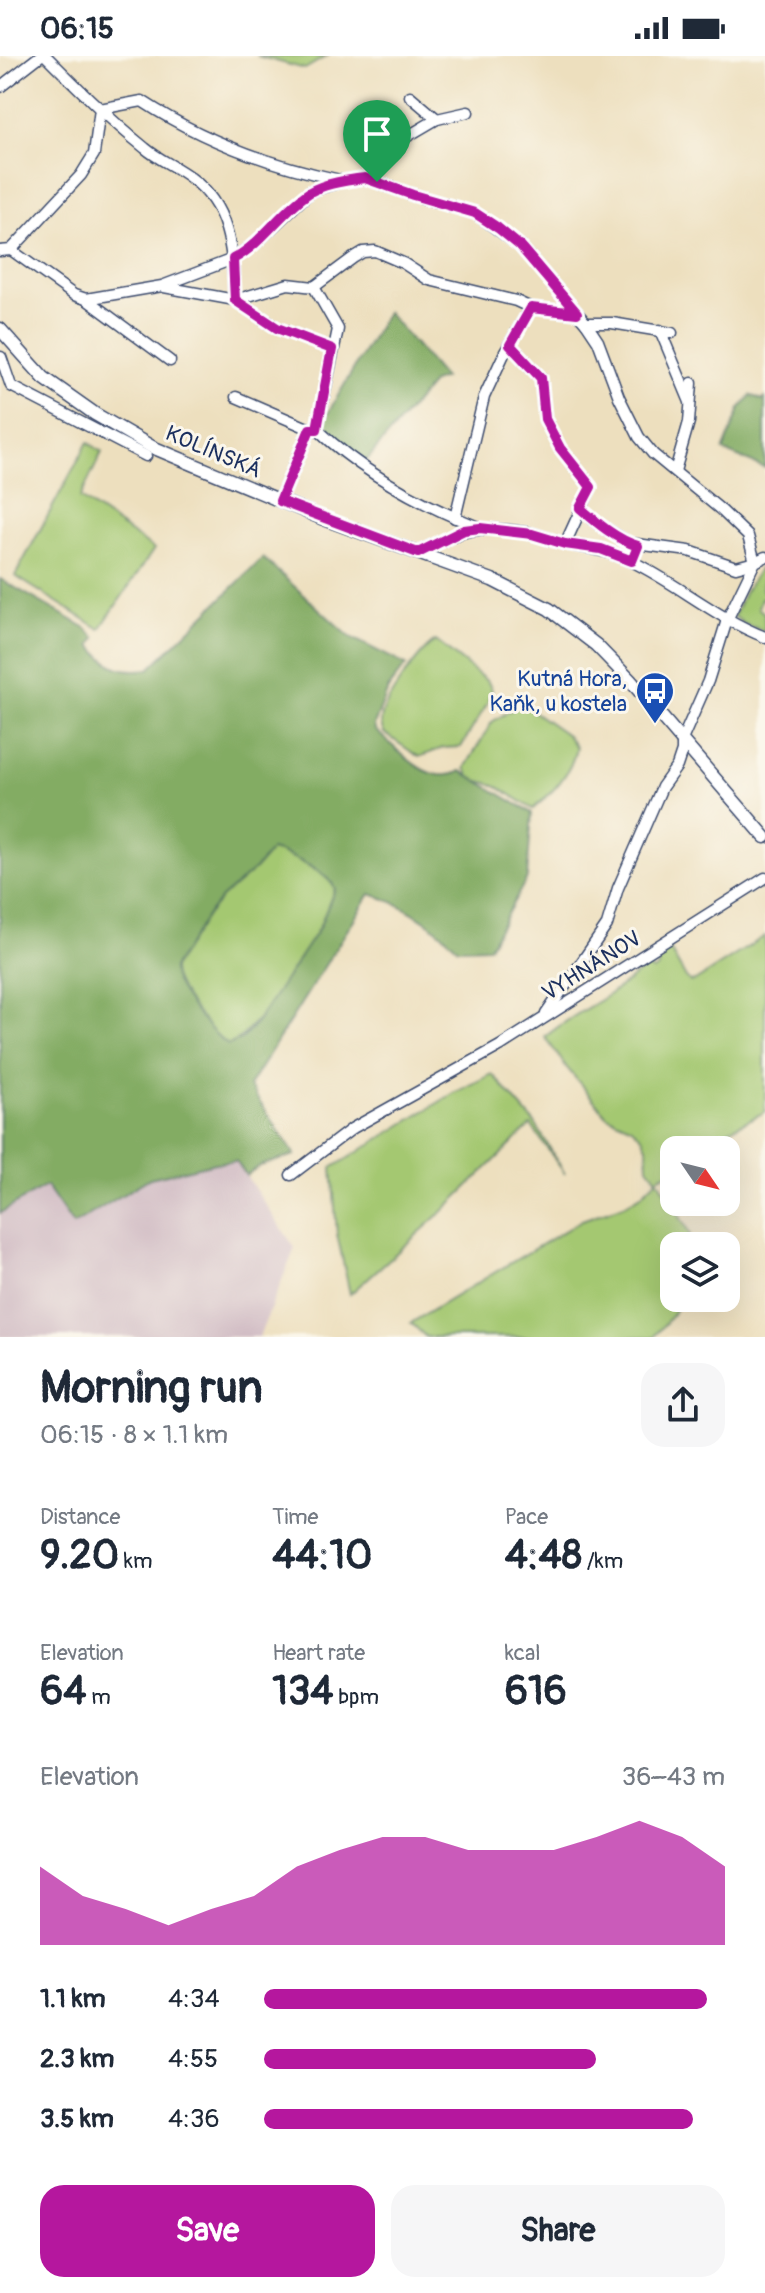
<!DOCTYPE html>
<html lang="en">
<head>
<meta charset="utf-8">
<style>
  :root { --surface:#fff; --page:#f6f6f7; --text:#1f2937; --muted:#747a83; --accent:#b5179e }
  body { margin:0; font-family:Pangolin,sans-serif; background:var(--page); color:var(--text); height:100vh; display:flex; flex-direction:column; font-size:30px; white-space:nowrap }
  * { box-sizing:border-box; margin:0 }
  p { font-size:26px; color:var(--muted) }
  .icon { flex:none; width:44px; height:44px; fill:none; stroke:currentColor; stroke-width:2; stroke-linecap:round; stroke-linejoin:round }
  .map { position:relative; height:1281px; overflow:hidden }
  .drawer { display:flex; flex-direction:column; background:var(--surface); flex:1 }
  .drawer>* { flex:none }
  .needle { width:52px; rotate:125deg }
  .fabs { position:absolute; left:660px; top:1080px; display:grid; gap:16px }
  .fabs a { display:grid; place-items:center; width:80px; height:80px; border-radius:16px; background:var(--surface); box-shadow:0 8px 32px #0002; font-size:40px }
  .pin { position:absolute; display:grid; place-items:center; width:68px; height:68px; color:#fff; margin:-82px -34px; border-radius:50% 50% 50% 0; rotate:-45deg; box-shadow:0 0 8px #0007 }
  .pin .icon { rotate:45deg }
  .round { display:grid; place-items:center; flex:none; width:84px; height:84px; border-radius:24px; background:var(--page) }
  .headline { display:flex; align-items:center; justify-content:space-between; height:136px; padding:0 40px }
  h1 { font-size:44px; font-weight:700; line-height:60px }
  .metrics { display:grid; grid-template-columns:repeat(3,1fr); gap:12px; height:136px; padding:8px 40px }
  .metrics div { display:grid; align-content:center }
  .metrics b { font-size:40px; font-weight:700 }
  .metrics small { font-size:22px; font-weight:400 }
  .metrics p { font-size:22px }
  .chart { height:224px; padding:16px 40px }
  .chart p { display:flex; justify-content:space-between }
  .chart svg { width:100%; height:144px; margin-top:8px; fill:var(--accent); opacity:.7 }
  .button { display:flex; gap:16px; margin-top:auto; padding:16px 40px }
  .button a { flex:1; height:92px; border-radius:24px; background:var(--accent); color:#fff; font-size:32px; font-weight:700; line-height:92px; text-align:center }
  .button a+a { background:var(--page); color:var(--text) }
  ul { padding:0 40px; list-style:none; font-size:26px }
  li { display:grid; grid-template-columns:128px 96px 1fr; align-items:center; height:60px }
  li i { height:20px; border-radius:10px; background:var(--accent) }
  .status { display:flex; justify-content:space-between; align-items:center; height:56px; padding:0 40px; background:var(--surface); direction:ltr }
  .status svg { height:22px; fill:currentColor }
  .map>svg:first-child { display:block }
</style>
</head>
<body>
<div class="status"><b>06:15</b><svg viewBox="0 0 49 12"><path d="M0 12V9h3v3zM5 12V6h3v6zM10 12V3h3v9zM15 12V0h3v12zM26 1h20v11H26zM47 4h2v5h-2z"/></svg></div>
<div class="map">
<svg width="765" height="1281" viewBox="0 0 765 1281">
  <rect width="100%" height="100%" fill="#fbf7ec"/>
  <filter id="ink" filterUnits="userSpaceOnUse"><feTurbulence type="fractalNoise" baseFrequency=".0125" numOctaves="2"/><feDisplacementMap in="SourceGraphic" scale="16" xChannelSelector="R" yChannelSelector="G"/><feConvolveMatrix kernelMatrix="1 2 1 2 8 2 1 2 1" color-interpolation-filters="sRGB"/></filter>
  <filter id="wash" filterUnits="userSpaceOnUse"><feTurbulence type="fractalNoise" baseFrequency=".006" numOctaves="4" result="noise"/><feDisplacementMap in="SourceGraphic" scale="32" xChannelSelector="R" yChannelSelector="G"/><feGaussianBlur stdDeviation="1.8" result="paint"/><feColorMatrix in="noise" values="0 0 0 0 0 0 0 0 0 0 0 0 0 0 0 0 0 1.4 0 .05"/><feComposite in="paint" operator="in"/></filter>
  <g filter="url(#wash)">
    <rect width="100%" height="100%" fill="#eddfbe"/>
    <path fill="#d2bdc5" d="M236,1105L295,1192L259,1281H0V1157L46,1129L73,1169L150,1122L215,1107Z"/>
    <g fill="#a4c871" stroke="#607c68" stroke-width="2">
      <path d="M257,0H327L305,13Z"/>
      <path d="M88,386L102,396L80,442L154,493L100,573L15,520Z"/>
      <path d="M765,504L762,534L765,536V543L761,542L758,552L764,557L765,575L744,568L734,560L744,537Z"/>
      <path d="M436,585L488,626L492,634L487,648L461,691L443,692L419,701L384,677C381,671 380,666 382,659C387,641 421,593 436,585Z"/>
      <path d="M524,649L567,679L576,692C571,718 553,736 533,753L495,729L472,723L465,712L492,666L516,651Z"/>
      <path d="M271,794C288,798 329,817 335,833C329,846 325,861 318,873C304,898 252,983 228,989C212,977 171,931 173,912L208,858L221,842L256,812Z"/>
      <path d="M765,880V1056L710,1083L702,1094H674V1114L657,1122L689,1176L692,1190H674V1242H681L673,1258L654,1281H426L411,1267L582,1164L624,1149L641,1139L657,1123L648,1111L647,1090L643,1082L632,1071L607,1060L567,1012L545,981C570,960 600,946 626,927C633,921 639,916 647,911L653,915L659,911L653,902L669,892L686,922L690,926L695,925Z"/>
      <path d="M492,1018L535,1067L565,1118L531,1069L439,1159L350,1238L337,1178L332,1112L454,1037Z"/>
    </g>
    <g fill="#83ac63" stroke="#4f6e60" stroke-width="2" fill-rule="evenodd">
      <path d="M387,256L444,322L433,326L361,411L319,372Z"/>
      <path d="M751,339L762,344L765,342V412L723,395L740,353Z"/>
      <path d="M263,502L350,581L406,609L389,631L374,669L375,674C399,694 428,732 461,715L532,757L527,822L489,891L458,892C433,868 403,847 370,838L249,1030L295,1099L260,1110L246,1119L236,1105L215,1107L150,1122L73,1169L46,1130L0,1157V523L86,572L96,582L91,589C109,611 121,617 149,613ZM271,794C288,798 330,817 335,833L319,872L255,969L241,984L228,989C212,977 171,931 173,912L208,858L221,842L256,812Z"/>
    </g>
  </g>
  <g filter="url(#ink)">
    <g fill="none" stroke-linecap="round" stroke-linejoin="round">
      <defs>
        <g id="minor">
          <path d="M46,0C78,32 110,64 145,92C159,104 177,111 191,122C232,152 232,198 235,244"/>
          <path d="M0,31L40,0"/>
          <path d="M410,40L437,63"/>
          <path d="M100,53L142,45C203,85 269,109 340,124"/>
          <path d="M365,122L413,139L475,157L520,190L586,267L598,285L619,341L639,381L653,398L721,454L748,480L755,506L736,511L689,495L629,487L598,468L580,452"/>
          <path d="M11,194L81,119L94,98L100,53"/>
          <path d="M0,195L11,194L74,239L86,243L162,230L233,203L256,187L311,135L343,125L365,122L375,116L403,83L437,63L468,56"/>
          <path d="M164,231L235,244L277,272L332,293"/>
          <path d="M314,231L338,273L317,373"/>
          <path d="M86,243L170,305"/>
          <path d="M235,244L288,228L314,231L353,202L363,196L375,195L403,207L429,224L516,245L531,252L577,257"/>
          <path d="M586,267H612L672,277"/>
          <path d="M660,274L690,346"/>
          <path d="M510,289L541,322L545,363L560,392L591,431L565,488"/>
          <path d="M1,301L11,330L146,400"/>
          <path d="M236,341L310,373"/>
          <path d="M317,373C362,416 420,448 478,471"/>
          <path d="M675,415L689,366L692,327"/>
          <path d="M280,445L310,373H317"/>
          <path d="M455,462L484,341L505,296L531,252"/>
          <path d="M418,497C462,473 479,468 530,477C542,480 553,485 565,488C588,493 609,494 631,505C677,527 716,562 765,581"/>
          <path d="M546,958L607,869L618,832L652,754L662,731L677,710L682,695V684L708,625L727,564L755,506L765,501"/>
          <path d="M291,1119L353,1072L500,990L765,822"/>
        </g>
        <path id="tertiary" d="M0,273L44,322L95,358L152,391L324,463L492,524L549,553L596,589L630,624L765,781"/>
      </defs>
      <use href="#minor" stroke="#3a496c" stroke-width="13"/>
      <use href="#tertiary" stroke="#3a496c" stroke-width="15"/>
      <use href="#minor" stroke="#fff" stroke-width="10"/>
      <use href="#tertiary" stroke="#fff" stroke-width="12"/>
    </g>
  </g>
  <g fill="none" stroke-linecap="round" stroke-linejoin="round" filter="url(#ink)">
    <defs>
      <path id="route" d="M365,122L413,139L475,157L498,172L520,190L577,257L531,252L510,289L541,322L545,363L560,392L591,431L580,452C596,466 617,484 638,490L632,505L601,493L565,488L532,478L480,472L464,474L418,497L280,445L310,373H317L332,293L277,272L235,244L233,203C263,187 281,155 310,136C325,127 348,124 365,122Z"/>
    </defs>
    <use href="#route" stroke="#fff" stroke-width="16"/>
    <use href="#route" stroke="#b5179e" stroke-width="10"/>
  </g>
  <defs>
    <symbol id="bus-pin" viewBox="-11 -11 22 30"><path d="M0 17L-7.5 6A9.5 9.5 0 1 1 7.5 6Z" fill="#1a4fb4" stroke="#fbf7ec"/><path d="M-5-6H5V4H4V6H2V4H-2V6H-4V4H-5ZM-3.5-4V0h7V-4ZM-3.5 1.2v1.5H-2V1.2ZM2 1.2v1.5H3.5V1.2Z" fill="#fff"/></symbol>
  </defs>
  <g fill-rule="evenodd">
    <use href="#bus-pin" x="633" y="613" width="44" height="60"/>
  </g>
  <g text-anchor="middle" stroke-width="6" stroke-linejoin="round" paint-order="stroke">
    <g font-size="22" fill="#1b2f5e" stroke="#fbf7ec">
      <text transform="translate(214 395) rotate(23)" y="8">KOLÍNSKÁ</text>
      <text transform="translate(591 909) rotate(-32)" y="8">VYHNÁNOV</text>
    </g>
    <g font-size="22" fill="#164399" stroke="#fbf7ec" text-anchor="end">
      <text x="627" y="630">Kutná Hora,<tspan x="627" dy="25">Kaňk, u kostela</tspan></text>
    </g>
  </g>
</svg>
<div class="fabs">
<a><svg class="needle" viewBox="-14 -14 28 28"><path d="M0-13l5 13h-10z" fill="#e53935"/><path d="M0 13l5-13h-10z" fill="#747a83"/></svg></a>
<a><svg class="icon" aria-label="layers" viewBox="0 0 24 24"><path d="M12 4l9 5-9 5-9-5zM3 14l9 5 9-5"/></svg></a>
</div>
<div class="pin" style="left:377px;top:126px;background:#1e9e55"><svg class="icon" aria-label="arrive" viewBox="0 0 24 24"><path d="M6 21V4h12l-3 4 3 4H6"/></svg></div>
</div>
<section class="drawer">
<div class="headline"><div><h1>Morning run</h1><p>06:15 · 8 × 1.1 km</p></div><a class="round"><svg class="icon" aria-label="share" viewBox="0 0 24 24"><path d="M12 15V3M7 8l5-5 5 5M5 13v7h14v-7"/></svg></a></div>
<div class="metrics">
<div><p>Distance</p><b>9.20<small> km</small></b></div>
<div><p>Time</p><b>44:10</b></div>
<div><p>Pace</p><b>4:48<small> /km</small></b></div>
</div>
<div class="metrics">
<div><p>Elevation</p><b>64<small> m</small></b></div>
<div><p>Heart rate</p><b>134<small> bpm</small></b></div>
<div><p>kcal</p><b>616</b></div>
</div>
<div class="chart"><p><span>Elevation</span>36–43 m</p>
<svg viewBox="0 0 160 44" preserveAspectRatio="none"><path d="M0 44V20L10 29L20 33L30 38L40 33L50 29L60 20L70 15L80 11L90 11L100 15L110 15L120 15L130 11L140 6L150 11L160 20V44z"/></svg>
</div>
<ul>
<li><b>1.1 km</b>4:34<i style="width:96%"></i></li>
<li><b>2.3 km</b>4:55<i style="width:72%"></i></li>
<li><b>3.5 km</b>4:36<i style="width:93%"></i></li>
</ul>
<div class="button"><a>Save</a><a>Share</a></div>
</section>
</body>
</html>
